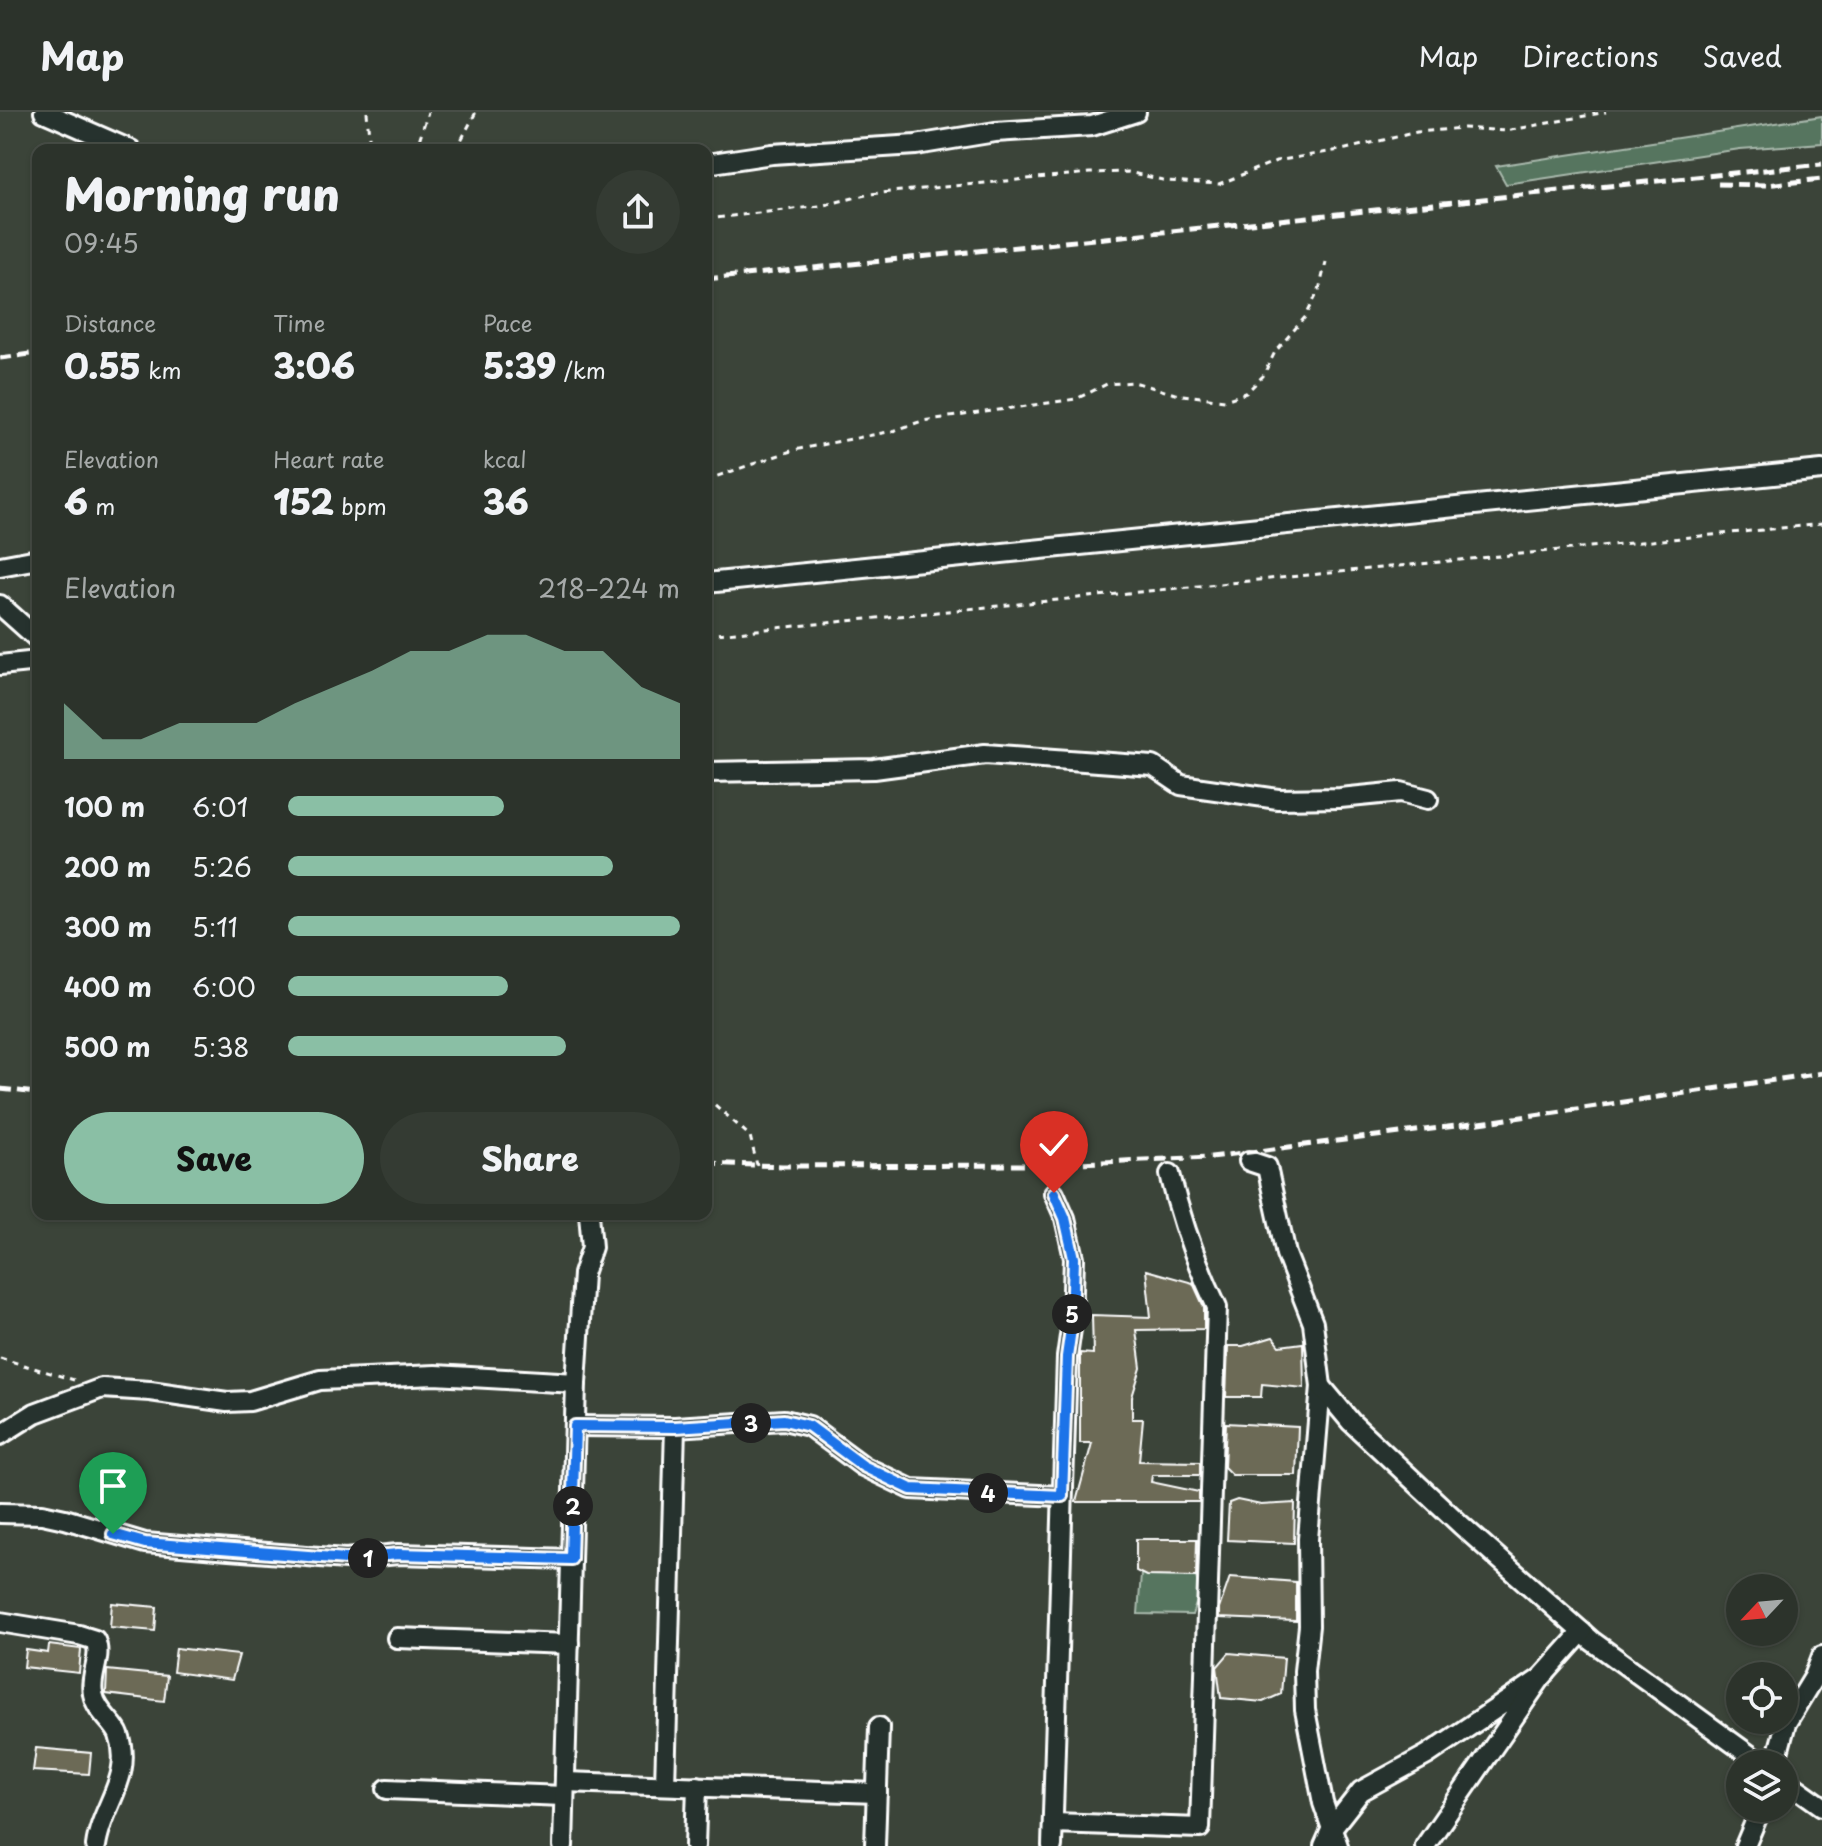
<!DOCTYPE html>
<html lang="en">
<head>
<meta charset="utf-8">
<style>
  :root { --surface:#2c332b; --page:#343b33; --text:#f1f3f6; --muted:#a6aaa9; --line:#484e47; --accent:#8abfa5 }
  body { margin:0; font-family:"Playpen Sans",sans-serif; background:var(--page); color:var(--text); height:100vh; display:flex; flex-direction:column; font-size:30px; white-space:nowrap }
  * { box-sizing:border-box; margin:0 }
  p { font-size:26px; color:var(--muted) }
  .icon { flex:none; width:44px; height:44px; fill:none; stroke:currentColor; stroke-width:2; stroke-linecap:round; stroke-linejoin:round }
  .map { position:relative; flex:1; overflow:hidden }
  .drawer { position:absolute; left:32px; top:32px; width:680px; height:1076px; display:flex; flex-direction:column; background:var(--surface); border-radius:16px; box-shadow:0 2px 6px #0004,0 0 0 2px var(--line) }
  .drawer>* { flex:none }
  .needle { width:52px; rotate:244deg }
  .buttons { position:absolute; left:1726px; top:1462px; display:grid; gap:16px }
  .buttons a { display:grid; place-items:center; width:72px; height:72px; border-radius:50%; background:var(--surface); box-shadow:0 2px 6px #0004,0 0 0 2px var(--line); font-size:40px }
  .pin { position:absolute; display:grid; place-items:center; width:68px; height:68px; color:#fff; margin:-82px -34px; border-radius:50% 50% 50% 0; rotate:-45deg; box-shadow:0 0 8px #0007 }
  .pin .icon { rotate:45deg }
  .km { position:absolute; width:40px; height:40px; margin:-20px; border-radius:50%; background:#222; color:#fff; font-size:22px; line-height:40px; text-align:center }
  .round { display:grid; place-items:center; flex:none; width:84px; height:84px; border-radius:42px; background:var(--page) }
  .head { display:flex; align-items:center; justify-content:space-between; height:136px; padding:0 32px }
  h1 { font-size:44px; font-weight:800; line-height:60px }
  .stats { display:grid; grid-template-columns:repeat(3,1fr); gap:12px; height:136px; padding:8px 32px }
  .stats div { display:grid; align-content:center }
  .stats b { font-size:34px; font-weight:800 }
  .stats small { font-size:22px; font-weight:400 }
  .stats p { font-size:22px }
  .chart { height:224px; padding:16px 32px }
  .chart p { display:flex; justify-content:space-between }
  .chart svg { width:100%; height:144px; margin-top:8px; fill:var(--accent); opacity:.7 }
  .primary-button { display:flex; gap:16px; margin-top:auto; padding:16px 32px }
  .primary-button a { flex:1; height:92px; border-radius:48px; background:var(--accent); color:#111; font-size:32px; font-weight:800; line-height:92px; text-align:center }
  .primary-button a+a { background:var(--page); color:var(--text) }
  ul { padding:0 32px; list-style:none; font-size:26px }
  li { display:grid; grid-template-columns:128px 96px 1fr; align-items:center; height:60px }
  li i { height:20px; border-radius:10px; background:var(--accent) }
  header { display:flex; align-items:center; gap:48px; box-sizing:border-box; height:112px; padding:0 40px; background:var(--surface); border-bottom:2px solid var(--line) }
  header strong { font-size:38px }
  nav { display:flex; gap:44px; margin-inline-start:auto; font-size:28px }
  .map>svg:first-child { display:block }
</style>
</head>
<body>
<header>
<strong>Map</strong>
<nav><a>Map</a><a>Directions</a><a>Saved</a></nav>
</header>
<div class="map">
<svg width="1822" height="1734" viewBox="0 0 1822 1734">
  <rect width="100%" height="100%" fill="#3b4439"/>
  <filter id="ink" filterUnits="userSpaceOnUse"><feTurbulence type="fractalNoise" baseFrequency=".0125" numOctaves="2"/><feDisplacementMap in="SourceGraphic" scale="16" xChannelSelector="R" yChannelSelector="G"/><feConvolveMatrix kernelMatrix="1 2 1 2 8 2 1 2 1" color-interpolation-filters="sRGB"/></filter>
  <g filter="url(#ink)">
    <g fill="#56755e" stroke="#aabaae" stroke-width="2">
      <path d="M1822,4V31L1740,37L1506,72L1496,54Z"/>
      <path d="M1141,1462L1196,1465L1200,1480L1192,1503L1138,1502Z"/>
    </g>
    <g fill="#6c6a56" stroke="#fff" stroke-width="2">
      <path d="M1146,1158L1193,1171L1204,1195V1217L1136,1218L1141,1256L1132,1285V1307H1143L1139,1349L1200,1350V1363H1152L1151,1370L1199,1380V1390H1076L1092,1331H1080V1241L1093,1242L1092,1203L1151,1205Z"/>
      <path d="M1273,1225L1280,1234L1303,1231L1304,1276L1262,1272L1261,1285H1226L1228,1234H1243Z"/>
      <path d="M1226,1311L1298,1315L1296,1363H1232L1224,1355Z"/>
      <path d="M1237,1388L1261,1393L1295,1391L1294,1431L1227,1428L1229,1391Z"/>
      <path d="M1136,1427H1197L1196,1465L1146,1464L1136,1459Z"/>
      <path d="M1230,1465L1296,1470V1509L1219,1506V1497Z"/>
      <path d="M112,1491L157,1495L155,1519L110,1515Z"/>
      <path d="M49,1533L81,1537L79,1561L24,1555L26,1538L48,1541Z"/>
      <path d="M176,1536L239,1543L232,1568L173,1560Z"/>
      <path d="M1229,1541L1284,1546L1281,1582L1263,1590L1221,1586L1217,1555Z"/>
      <path d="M107,1558L167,1564L164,1589L106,1582Z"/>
      <path d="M36,1636L91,1641L89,1662L33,1659Z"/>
    </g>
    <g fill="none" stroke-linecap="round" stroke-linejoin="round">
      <defs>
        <g id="minor">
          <path d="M44,0L131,38"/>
          <path d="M706,52L772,42L916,33L995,20L1092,14L1136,0"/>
          <path d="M0,454L38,447"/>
          <path d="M706,471L1822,358"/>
          <path d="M0,493L38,527"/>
          <path d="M0,553L38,549"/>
          <path d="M706,660L874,657L985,642L1153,654L1181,673L1278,687L1340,686L1401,680L1428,687"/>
          <path d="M1249,1049L1267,1055L1286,1142L1313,1211L1321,1274L1308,1427L1309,1514L1304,1559L1305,1598L1323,1691L1338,1734"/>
          <path d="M1321,1274L1351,1310L1461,1413L1592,1529L1762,1652"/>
          <path d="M575,1314L675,1315L784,1308L809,1314L863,1354L911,1377L1062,1384"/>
          <path d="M0,1323L35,1301L102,1276L150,1279L227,1290L250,1289L320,1268L435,1263L576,1271"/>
          <path d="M0,1401L42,1402L65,1407L145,1431L229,1438L346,1447L398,1442L571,1447"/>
          <path d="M0,1510L79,1523L95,1528C103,1545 89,1564 93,1582C97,1601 115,1611 119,1623C134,1665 101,1694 96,1734"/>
          <path d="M397,1526L569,1532"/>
          <path d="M1775,1652L1786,1611L1814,1565L1822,1544"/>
          <path d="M1784,1667L1822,1694"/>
          <path d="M565,1670L877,1681"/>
          <path d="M665,1673L675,1315"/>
          <path d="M387,1677L564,1684"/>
          <path d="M1053,1711L1200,1716L1217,1195C1196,1151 1181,1109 1170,1062"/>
          <path d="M563,1734L576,1271L583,1162L592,1135L589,1102"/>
          <path d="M695,1734L697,1674"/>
          <path d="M875,1734L879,1615"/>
          <path d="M1052,1734L1067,1245L1072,1210L1074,1146L1065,1106L1054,1081"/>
          <path d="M1324,1734L1332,1716L1361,1679L1427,1643L1541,1566"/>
          <path d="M1425,1734L1541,1566L1582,1520"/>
          <path d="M1745,1734L1761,1696"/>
        </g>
      </defs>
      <use href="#minor" stroke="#fff" stroke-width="24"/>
      <g stroke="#fff" stroke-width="3" stroke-dasharray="6 6" stroke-linecap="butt">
        <path d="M367,0L370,38"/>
        <path d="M416,38L428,0"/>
        <path d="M456,38L476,0"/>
        <path d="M706,107L820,94L870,82L1090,61L1128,60L1167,69L1219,72L1276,49L1346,37L1417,20L1463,16L1506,19L1606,0"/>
        <path d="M706,368L794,338L893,319L922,309L1076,287L1107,272L1134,270L1175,282L1225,288L1246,281L1263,264L1275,240L1306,204L1319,178L1326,150"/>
        <path d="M706,523L1822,412"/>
        <path d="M706,985L750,1024L757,1053"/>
        <path d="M0,1246L74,1268"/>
      </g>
      <use href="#minor" stroke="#26332d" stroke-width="18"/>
      <g stroke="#fff" stroke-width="5" stroke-dasharray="12 6" stroke-linecap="butt">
        <path d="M1718,72L1766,73L1822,67"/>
        <path d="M706,167L1822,52"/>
        <path d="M0,246L38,241"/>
        <path d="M0,977L38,981"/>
        <path d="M706,1051L782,1054L1035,1053L1211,1045L1487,1010L1822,961"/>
      </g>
    </g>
  </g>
  <g fill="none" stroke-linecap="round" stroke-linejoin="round" filter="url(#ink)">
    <defs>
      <path id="route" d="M113,1422L145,1431L346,1447L398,1442L571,1447L575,1314L675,1315L784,1308L809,1314L863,1354L911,1377L1062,1384L1067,1245L1072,1210L1074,1146L1065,1106L1054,1081"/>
    </defs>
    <use href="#route" stroke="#fff" stroke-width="16"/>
    <use href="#route" stroke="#1a73e8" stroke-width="10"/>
  </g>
</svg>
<div class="buttons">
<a><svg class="needle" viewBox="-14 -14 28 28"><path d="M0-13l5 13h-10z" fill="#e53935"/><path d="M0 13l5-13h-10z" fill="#a6aaa9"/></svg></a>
<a><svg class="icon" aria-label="locate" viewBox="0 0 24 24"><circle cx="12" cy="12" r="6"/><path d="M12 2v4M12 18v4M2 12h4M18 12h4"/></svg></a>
<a><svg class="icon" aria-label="layers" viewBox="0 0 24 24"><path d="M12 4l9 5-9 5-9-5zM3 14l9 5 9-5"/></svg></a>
</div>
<div class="pin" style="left:113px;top:1422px;background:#1e9e55"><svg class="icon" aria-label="arrive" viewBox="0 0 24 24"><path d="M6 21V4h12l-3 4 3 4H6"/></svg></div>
<div class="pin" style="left:1054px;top:1081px;background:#d93025"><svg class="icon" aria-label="check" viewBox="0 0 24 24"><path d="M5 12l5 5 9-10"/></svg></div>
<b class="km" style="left:368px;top:1446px">1</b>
<b class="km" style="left:573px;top:1394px">2</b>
<b class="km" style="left:751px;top:1311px">3</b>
<b class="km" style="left:988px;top:1381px">4</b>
<b class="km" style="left:1072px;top:1202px">5</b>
<section class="drawer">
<div class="head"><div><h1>Morning run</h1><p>09:45</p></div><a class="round"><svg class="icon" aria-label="share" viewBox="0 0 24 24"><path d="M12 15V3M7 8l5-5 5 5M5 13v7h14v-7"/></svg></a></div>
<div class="stats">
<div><p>Distance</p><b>0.55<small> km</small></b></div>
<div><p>Time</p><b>3:06</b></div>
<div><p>Pace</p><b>5:39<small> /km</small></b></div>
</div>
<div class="stats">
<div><p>Elevation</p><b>6<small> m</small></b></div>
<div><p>Heart rate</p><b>152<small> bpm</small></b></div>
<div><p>kcal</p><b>36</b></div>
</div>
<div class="chart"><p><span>Elevation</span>218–224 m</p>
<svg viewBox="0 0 160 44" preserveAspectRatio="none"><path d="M0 44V27L10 38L20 38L30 33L40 33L50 33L60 27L70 22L80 17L90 11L100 11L110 6L120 6L130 11L140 11L150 22L160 27V44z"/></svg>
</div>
<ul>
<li><b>100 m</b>6:01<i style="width:55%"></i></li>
<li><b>200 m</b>5:26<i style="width:83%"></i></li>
<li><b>300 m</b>5:11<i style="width:100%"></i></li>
<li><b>400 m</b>6:00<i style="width:56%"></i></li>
<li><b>500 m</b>5:38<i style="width:71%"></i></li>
</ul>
<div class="primary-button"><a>Save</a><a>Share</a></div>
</section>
</div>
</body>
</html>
